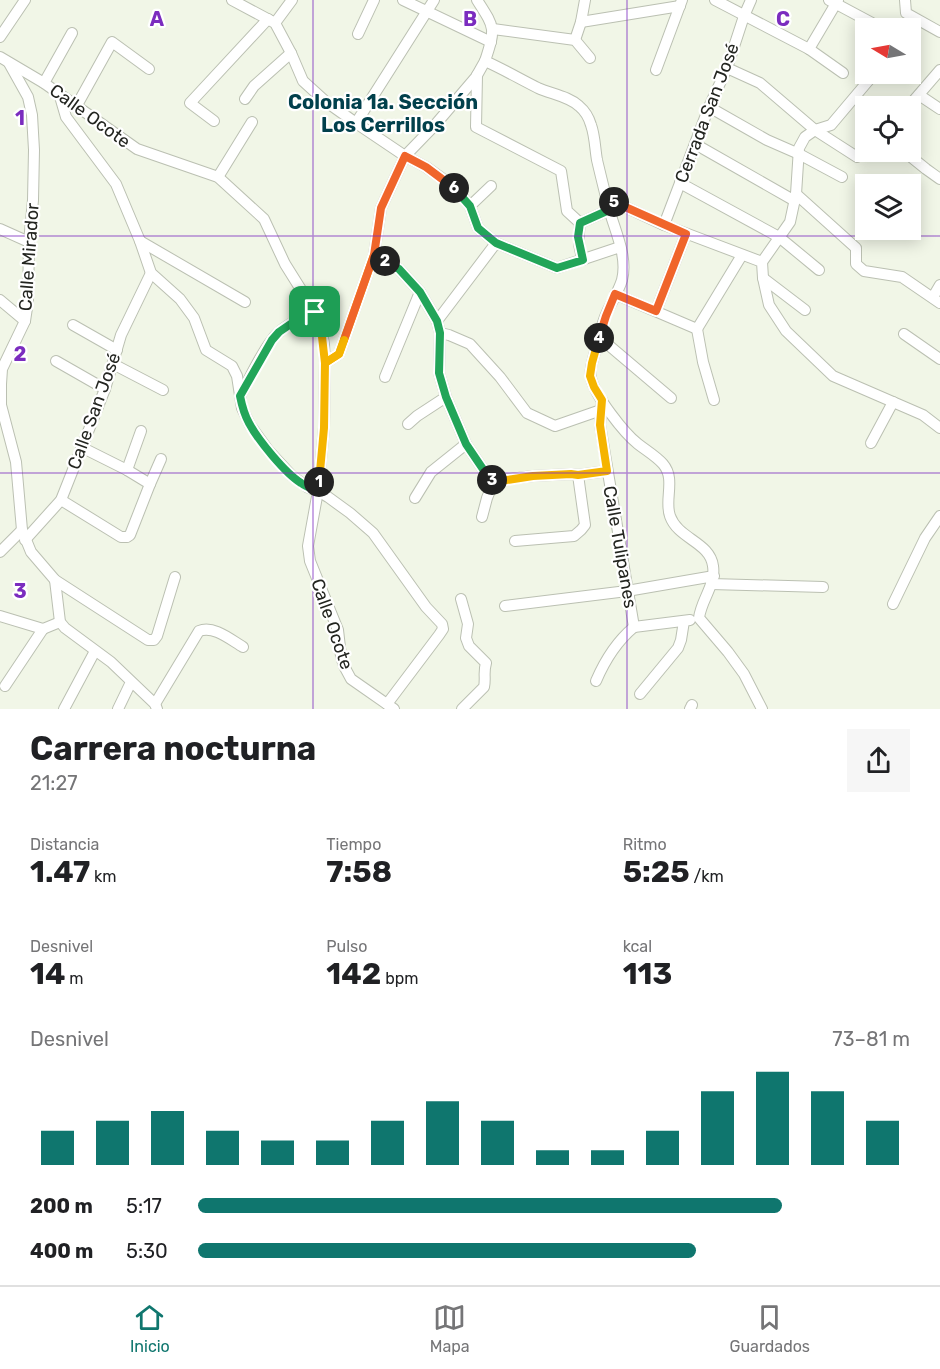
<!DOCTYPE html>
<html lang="es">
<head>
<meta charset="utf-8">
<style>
  :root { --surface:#fff; --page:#f6f6f6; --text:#202124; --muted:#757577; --line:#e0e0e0; --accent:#0f766e }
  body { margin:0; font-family:Rubik,sans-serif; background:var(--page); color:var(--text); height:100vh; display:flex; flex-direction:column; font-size:22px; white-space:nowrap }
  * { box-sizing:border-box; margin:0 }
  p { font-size:20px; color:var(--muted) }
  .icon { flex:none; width:33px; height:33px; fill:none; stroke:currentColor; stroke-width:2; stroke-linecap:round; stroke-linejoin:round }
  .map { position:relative; height:709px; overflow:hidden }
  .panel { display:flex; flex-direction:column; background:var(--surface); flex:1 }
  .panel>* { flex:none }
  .needle { width:39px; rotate:280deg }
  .tools { position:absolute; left:855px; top:18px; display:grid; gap:12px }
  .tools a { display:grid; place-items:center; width:66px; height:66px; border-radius:0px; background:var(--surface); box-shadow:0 3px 15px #0003; font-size:30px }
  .pin { position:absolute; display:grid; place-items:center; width:51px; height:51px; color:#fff; margin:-26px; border-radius:12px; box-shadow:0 3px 9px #0006 }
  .km { position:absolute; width:30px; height:30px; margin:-15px; border-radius:50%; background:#222; color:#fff; font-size:16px; line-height:30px; text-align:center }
  .round { display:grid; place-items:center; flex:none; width:63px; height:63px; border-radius:0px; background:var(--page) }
  .headline { display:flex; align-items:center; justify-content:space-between; height:102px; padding:0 30px }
  h1 { font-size:33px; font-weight:700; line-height:45px }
  .figures { display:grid; grid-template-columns:repeat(3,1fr); gap:9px; height:102px; padding:6px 30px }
  .figures div { display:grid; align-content:center }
  .figures b { font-size:30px; font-weight:700 }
  .figures small { font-size:16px; font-weight:400 }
  .figures p { font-size:16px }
  .chart { height:168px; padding:12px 30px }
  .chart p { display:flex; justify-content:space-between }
  .chart svg { width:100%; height:108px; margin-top:6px; stroke:var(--accent); stroke-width:6 }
  ul { padding:0 30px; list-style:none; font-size:20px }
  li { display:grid; grid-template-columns:96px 72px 1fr; align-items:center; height:45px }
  li i { height:15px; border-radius:8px; background:var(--accent) }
  .menu { display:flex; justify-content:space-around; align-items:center; height:84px; border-top:2px solid var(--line); background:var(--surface); font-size:16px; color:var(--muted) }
  .menu a { display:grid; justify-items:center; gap:3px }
  .menu .selected { color:var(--accent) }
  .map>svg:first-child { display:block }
</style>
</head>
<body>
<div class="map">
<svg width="940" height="709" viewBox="0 0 940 709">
  <rect width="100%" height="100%" fill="#f1f6e7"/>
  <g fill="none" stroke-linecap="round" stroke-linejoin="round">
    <defs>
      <g id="minor">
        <path d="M232,0L275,23L291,53L303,81L325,101L356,123L405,156L426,167L447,182L461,195L470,206L478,228L496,243L557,268L620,247"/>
        <path d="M403,0L491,42"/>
        <path d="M477,0C495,28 496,28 485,61C503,69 520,79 538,88C551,94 568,96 579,106C585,111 589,118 591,125C595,136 595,149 597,160C601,177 605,193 609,209C615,231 628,257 622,280C618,293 610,304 605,317C601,328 598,340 595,352C593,360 589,370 591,378C595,396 624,433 638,444C647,451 656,456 663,464C676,479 664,500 670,516C678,539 710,542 713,566C716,585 701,600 699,618L728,652L744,674L762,709"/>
        <path d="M715,0L809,49L843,73"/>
        <path d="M829,0L872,23"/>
        <path d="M905,0L906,13L940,32"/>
        <path d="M581,22L680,6"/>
        <path d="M275,23L292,0"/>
        <path d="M493,29L575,40L590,58"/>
        <path d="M358,34L374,0"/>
        <path d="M0,37L25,0"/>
        <path d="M575,40L581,22L585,0"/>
        <path d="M809,49L838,0"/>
        <path d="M0,57L44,83L137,149L218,177L264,219L285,264L315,312L321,328L324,344L325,363L324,428L318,491L308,546L310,561L338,630L341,656L344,666L351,679L394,709"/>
        <path d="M9,63L28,97L32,115L34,150L33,200L29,242L28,301L25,321L2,369L1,384V405L16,462L22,530L31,552L55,580L148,640H154L157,636L175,577"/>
        <path d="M727,68L760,83L815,130L857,157"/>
        <path d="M656,70L682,0"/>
        <path d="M477,75L476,127L561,171L567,211L580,223"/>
        <path d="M44,83L72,33"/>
        <path d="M59,93L66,117L116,184L140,241L151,273L180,299L194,318L206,350L232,366L237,376L242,408L250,425L268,450L292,476L307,487L318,491L328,497L350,513L373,533L426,607L442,624L443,629L439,635L387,704"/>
        <path d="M919,95L940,109"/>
        <path d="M245,99L254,86L291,53"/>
        <path d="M77,105L112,42L149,69"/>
        <path d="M909,106L940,70"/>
        <path d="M709,107L767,140L799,154L842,177"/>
        <path d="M214,121L190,103L268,19"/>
        <path d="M356,123L434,0"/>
        <path d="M695,144L795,201"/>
        <path d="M905,152L926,169L940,179"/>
        <path d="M218,177L252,122"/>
        <path d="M680,183L779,237L819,270"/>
        <path d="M796,194L856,248V264L864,271L902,277L940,303"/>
        <path d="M606,198L664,225L762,262L763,278L769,305L786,331L833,376L923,415L940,428"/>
        <path d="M470,206L491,186"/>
        <path d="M664,225L709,107L727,68L744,16L751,0"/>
        <path d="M0,229L29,242"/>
        <path d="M140,241L245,302"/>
        <path d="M374,255L399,269L420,292L437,321L440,333L439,373L446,397L466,444L489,478L494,481L533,476L571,474L578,475L607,471"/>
        <path d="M583,260C578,247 578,236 580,223L609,210"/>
        <path d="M762,262L790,222L796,194L799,148L805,137L815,130L831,125L874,74"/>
        <path d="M763,278L805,310"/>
        <path d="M615,294L697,329"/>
        <path d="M933,297L940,285"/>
        <path d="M0,300L25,321"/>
        <path d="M656,311L686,234"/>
        <path d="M437,321L496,243"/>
        <path d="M73,325L117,350"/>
        <path d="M697,329L742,255"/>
        <path d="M697,329L703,362L714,400"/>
        <path d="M440,333L449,335L470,344L500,377L527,413L555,426L601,410"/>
        <path d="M904,334L940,359"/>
        <path d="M599,337L671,398"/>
        <path d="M56,361L105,389"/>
        <path d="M325,363L339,354L374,255L381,208L405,156L435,125L476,77L485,61"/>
        <path d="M113,364L163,390"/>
        <path d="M385,377L420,292"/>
        <path d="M240,396C250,378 259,357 271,341C281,326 300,319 315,312"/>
        <path d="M602,400L600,425L634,627"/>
        <path d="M408,424L417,416L446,397"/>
        <path d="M871,443L893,402"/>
        <path d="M127,470L141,431"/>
        <path d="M150,484L161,459"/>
        <path d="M415,498L431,472L466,444"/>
        <path d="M61,500L121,537H127L130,535L150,484L127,470L81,447"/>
        <path d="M482,517L487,498L494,481"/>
        <path d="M25,540L61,500L105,389L121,335L151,273"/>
        <path d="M515,541L574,536L581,530L585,525L578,475"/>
        <path d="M0,552L22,530"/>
        <path d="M55,580L60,622L65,628L111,662L155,704L157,709"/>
        <path d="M711,584L823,587"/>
        <path d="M461,599L468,624L466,638L469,646L486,663C483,673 486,678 484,687L462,709"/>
        <path d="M893,604L925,538L940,516"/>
        <path d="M505,606L627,591L714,576"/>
        <path d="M0,616L43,629L60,622"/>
        <path d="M634,627L690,620"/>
        <path d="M596,681C605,660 616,642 634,627"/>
        <path d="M5,686L43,629"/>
        <path d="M640,694L678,648L681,640L684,621"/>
        <path d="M155,704L199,631C214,625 231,640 243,647"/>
        <path d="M64,709L95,651"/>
        <path d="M118,709L131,682"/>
        <path d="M690,709L692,705"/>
      </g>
    </defs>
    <use href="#minor" stroke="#bbc0b2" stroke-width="12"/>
    <use href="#minor" stroke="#fff" stroke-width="10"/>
  </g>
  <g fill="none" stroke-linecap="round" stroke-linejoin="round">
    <defs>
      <path id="split-1" d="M315,312L295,321L279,332L272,340L240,396C242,406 244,414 249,423C258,440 285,473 301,483C306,487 312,489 318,491L319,482"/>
      <path id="split-2" d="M319,482L324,428L325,363L339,354L374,255L385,261"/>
      <path id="split-3" d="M385,261L399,269L420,292L437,321L440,333L439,373L446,397L466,444L489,478L492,480"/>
      <path id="split-4" d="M492,480L494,482L533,476L571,474L578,475L607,471L600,425L602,400L594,387L590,376L592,363L599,338"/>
      <path id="split-5" d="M599,338L606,316L615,294L656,311L686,234L614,202"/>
      <path id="split-6" d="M454,188L470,206L478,228L496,243L557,268L583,260L578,237L580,223L609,210L606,198L614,202"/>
      <path id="split-7" d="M344,340L374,255L381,208L405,156L426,167L454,188"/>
      <path id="split-8" d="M315,312L321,328L325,363L339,354L344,340"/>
    </defs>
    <use href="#split-1" stroke="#fff" stroke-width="12"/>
    <use href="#split-2" stroke="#fff" stroke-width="12"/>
    <use href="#split-3" stroke="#fff" stroke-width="12"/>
    <use href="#split-4" stroke="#fff" stroke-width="12"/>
    <use href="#split-5" stroke="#fff" stroke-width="12"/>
    <use href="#split-6" stroke="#fff" stroke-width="12"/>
    <use href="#split-7" stroke="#fff" stroke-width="12"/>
    <use href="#split-8" stroke="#fff" stroke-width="12"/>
    <use href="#split-1" stroke="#22a559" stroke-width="8"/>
    <use href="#split-2" stroke="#f5b400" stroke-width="8"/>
    <use href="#split-3" stroke="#22a559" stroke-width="8"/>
    <use href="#split-4" stroke="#f5b400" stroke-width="8"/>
    <use href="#split-5" stroke="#f0652b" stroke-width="8"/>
    <use href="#split-6" stroke="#22a559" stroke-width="8"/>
    <use href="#split-7" stroke="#f0652b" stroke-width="8"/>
    <use href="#split-8" stroke="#f5b400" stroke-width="8"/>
  </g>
  <path fill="none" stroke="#7b2cbf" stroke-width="1.5" stroke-opacity="0.55" d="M313,0V709M627,0V709M0,236H940M0,473H940"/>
  <g text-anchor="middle" stroke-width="4.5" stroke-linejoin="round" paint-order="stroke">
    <g font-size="18" fill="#232520" stroke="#fff">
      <text transform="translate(707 113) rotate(-69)" y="6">Cerrada San José</text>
      <text transform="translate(90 116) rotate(36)" y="6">Calle Ocote</text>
      <text transform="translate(29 257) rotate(-86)" y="6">Calle Mirador</text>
      <text transform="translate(94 411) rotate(-70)" y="6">Calle San José</text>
      <text transform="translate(620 547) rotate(80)" y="6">Calle Tulipanes</text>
      <text transform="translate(332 624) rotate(71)" y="6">Calle Ocote</text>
    </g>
    <g font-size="20" font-weight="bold" fill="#01404c" stroke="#fff">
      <text x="383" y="109">Colonia 1a. Sección<tspan x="383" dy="23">Los Cerrillos</tspan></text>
    </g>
  </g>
  <g font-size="20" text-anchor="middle" font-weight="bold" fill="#7b2cbf" stroke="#fff" stroke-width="4.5" stroke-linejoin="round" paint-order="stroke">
    <text x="157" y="26">A</text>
    <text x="470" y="26">B</text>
    <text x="783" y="26">C</text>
    <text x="20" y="125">1</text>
    <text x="20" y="361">2</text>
    <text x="20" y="598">3</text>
  </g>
</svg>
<div class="tools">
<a><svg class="needle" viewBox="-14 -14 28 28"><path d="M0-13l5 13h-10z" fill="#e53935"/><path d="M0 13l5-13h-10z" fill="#757577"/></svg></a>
<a><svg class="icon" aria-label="locate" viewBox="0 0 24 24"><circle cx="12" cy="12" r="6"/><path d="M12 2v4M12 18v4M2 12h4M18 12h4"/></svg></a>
<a><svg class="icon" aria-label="layers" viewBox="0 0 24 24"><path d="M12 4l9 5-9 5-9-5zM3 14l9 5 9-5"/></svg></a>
</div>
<div class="pin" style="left:315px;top:312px;background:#1e9e55"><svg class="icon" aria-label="arrive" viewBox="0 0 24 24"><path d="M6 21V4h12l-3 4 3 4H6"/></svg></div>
<b class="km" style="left:319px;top:482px">1</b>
<b class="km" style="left:385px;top:261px">2</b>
<b class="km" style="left:492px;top:480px">3</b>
<b class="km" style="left:599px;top:338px">4</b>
<b class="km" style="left:614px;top:202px">5</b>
<b class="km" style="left:454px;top:188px">6</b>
</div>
<section class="panel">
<div class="headline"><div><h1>Carrera nocturna</h1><p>21:27</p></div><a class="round"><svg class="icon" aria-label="share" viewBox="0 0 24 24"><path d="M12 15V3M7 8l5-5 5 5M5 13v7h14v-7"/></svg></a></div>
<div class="figures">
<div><p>Distancia</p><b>1.47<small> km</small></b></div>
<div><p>Tiempo</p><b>7:58</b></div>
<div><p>Ritmo</p><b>5:25<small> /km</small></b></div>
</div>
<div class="figures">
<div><p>Desnivel</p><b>14<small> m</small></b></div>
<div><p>Pulso</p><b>142<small> bpm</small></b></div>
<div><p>kcal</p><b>113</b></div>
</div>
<div class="chart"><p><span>Desnivel</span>73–81 m</p>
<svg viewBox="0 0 160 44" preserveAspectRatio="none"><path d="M5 44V30M15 44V26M25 44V22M35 44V30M45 44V34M55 44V34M65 44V26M75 44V18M85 44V26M95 44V38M105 44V38M115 44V30M125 44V14M135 44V6M145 44V14M155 44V26"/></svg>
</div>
<ul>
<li><b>200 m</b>5:17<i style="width:82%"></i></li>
<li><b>400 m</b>5:30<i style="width:70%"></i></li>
</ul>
</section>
<nav class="menu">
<a class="selected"><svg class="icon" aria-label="home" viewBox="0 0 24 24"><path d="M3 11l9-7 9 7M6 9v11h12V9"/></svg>Inicio</a>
<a><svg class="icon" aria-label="map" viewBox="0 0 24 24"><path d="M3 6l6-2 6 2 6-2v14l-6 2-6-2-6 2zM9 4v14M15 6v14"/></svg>Mapa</a>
<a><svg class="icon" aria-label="saved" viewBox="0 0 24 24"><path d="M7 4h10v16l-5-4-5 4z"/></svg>Guardados</a>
</nav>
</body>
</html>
